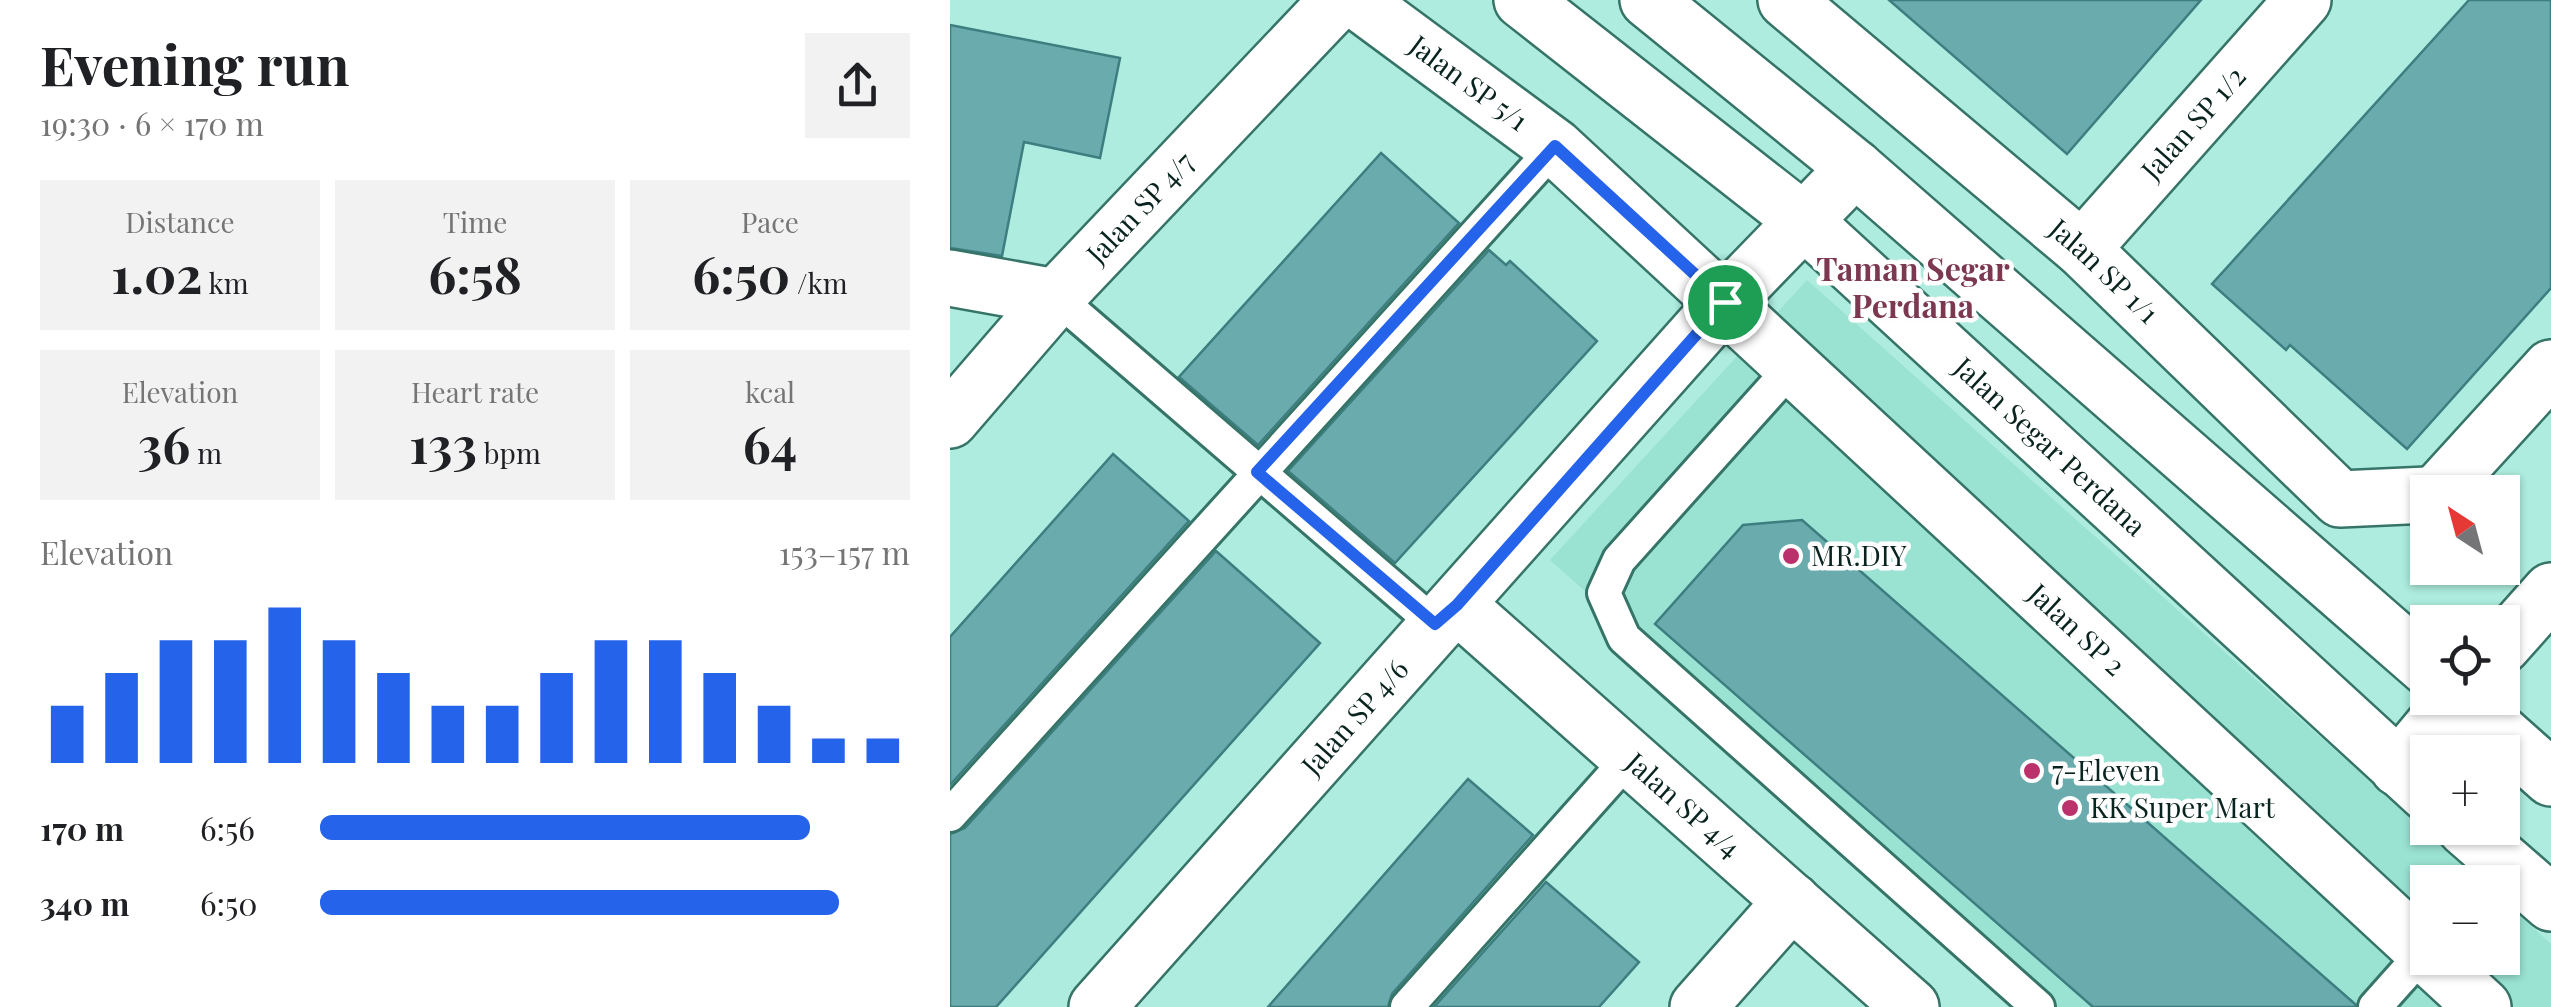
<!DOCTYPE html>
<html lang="en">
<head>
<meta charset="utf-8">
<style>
  :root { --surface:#fff; --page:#f2f2f2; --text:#202124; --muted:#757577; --accent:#2563eb }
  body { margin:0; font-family:"Playfair Display",serif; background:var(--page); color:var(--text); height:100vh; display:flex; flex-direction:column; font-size:38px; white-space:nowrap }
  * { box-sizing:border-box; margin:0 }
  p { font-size:32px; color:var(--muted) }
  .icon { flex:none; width:55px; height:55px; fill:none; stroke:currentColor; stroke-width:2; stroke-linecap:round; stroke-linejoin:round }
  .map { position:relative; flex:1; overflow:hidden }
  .details { display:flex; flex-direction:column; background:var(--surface); width:950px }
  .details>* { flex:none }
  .needle { width:65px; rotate:324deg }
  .tools { position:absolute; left:1460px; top:475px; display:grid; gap:20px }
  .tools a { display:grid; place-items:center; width:110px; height:110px; border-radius:0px; background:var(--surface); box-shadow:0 2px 8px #0004; font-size:50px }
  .pin { position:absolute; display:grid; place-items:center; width:85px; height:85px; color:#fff; margin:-42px; border:5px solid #fff; border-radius:50%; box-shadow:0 2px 10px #0007 }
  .round { display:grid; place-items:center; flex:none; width:105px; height:105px; border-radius:0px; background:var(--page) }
  .headline { display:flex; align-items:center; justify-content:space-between; height:170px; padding:0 40px }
  h1 { font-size:55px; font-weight:700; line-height:75px }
  .metrics { display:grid; grid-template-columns:repeat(3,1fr); gap:15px; height:170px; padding:10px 40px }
  .metrics div { display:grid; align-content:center; border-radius:0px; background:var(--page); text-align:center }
  .metrics b { font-size:50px; font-weight:700 }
  .metrics small { font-size:28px; font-weight:400 }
  .metrics p { font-size:28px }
  .chart { height:280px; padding:20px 40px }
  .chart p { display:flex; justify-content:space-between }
  .chart svg { width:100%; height:180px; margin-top:10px; stroke:var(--accent); stroke-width:6 }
  ul { padding:0 40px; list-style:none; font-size:32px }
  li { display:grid; grid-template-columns:160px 120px 1fr; align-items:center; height:75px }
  li i { height:25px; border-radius:12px; background:var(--accent) }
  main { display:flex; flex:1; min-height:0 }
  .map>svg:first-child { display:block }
</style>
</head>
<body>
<main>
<section class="details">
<div class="headline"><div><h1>Evening run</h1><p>19:30 · 6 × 170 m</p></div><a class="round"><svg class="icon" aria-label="share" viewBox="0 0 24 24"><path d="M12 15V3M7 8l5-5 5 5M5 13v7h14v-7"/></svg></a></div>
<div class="metrics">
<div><p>Distance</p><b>1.02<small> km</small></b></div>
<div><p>Time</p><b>6:58</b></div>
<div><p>Pace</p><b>6:50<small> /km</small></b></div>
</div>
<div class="metrics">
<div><p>Elevation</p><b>36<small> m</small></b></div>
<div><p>Heart rate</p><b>133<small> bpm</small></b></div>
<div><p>kcal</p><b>64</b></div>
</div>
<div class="chart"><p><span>Elevation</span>153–157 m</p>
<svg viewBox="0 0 160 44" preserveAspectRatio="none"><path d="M5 44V30M15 44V22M25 44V14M35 44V14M45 44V6M55 44V14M65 44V22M75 44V30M85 44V30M95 44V22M105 44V14M115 44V14M125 44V22M135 44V30M145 44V38M155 44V38"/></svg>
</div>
<ul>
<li><b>170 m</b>6:56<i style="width:83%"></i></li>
<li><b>340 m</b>6:50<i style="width:88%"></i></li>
</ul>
</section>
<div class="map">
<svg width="1601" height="1007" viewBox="0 0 1601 1007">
  <rect width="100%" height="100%" fill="#adecde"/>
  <path fill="#9ae3d3" d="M857,280L1533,882H1478V958H1552L1553,900L1601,944V1007H1100L600,560Z"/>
  <g fill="#6aabae" stroke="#3d7e81" stroke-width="2.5">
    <path d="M939,0H1251L1117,154Z"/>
    <path d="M1519,0H1601V288L1457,449L1340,345L1336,350L1262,284Z"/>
    <path d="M0,25L170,58L150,158L74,142L52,256L0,248Z"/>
    <path d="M431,153L509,223L308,445L229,377Z"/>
    <path d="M539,250L556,265L560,261L647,341L445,563L338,471Z"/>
    <path d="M163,454L239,521L0,785V637Z"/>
    <path d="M852,520L1405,1004L1406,1007H1143L705,624L793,525Z"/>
    <path d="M266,551L370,643L46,1007H0V834L15,828Z"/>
    <path d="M518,779L583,835L442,994L438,1007H318Z"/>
    <path d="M596,882L689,962L649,1007H484Z"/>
  </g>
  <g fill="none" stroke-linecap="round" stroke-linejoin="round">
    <defs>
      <g id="service">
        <path d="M106,297L485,624"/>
        <path d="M843,366L669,560L654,593L674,638L1088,1007"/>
        <path d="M0,815L605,147"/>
        <path d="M457,1007L679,758"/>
        <path d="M1425,1007L1474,952"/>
      </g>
      <g id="minor">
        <path id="s1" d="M406,0L605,147L1478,955"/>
        <path id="s2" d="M836,0L1132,249L1390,499L1478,495"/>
        <path id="s3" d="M1132,249L1353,0"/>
        <path d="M0,278L106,297"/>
        <path id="s4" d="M0,420L106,297L388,0"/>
        <path d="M1488,492L1601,368"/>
        <path id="s5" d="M507,605L961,1007"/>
        <path d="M1552,646L1601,591"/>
        <path d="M1448,768L1506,698"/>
        <path d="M1480,958L1533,1007"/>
        <path id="s6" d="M147,1007L775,302L905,168"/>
        <path d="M748,1007L842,901"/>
      </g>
      <g id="tertiary">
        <path id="s7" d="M572,0L855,222L1478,794"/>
        <path d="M698,0L905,168L1478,668"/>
        <path d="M1511,698L1601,778"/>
        <path d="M1515,828L1601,903"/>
      </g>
    </defs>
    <use href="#service" stroke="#367468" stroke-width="38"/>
    <use href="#minor" stroke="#367468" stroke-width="60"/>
    <use href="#tertiary" stroke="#367468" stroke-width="60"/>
    <use href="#service" stroke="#fff" stroke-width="32"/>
    <use href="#minor" stroke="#fff" stroke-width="55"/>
    <use href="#tertiary" stroke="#fff" stroke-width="55"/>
  </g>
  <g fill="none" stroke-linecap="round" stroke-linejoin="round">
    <defs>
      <path id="route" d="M605,146L775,302L507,605L485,624L307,472Z"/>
    </defs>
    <use href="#route" stroke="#fff" stroke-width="20"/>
    <use href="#route" stroke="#2563eb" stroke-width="12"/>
  </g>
  <g fill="#bb316c" stroke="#fefefe" stroke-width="4">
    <circle cx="841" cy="556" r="10"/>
    <circle cx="1082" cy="771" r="10"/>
    <circle cx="1120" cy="808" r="10"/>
  </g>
  <g text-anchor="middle" stroke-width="9" stroke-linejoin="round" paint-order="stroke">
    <g font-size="28" fill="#09231f" stroke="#fefefe">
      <text dy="10" stroke="none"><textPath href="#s1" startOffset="140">Jalan SP 5/1</textPath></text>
      <text dy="10" stroke="none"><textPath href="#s3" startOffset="168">Jalan SP 1/2</textPath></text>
      <text dy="10" stroke="none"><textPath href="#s4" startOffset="285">Jalan SP 4/7</textPath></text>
      <text dy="10" stroke="none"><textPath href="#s2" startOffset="418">Jalan SP 1/1</textPath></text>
      <text dy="10" stroke="none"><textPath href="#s7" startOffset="692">Jalan Segar Perdana</textPath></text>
      <text dy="10" stroke="none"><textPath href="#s1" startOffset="958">Jalan SP 2</textPath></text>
      <text dy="10" stroke="none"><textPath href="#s6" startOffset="388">Jalan SP 4/6</textPath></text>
      <text dy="10" stroke="none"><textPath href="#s5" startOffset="302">Jalan SP 4/4</textPath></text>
    </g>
    <g font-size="28" fill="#09231f" stroke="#fefefe" text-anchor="start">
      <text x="861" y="566">MR.DIY</text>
      <text x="1102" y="781">7-Eleven</text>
      <text x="1140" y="818">KK Super Mart</text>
    </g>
    <g font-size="32" font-weight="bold" fill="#7d3851" stroke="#fefefe">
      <text x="963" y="281">Taman Segar<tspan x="963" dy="37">Perdana</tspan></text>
    </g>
  </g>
</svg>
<div class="tools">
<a><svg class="needle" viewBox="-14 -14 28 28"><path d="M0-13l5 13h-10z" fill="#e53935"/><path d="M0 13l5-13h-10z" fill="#757577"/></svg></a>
<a><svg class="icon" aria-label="locate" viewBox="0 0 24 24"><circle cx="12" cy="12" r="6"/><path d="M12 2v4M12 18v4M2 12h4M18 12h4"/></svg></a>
<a>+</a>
<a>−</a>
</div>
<div class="pin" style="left:775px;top:302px;background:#1e9e55"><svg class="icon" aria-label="arrive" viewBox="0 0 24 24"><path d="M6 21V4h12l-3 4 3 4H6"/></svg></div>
</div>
</main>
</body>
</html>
